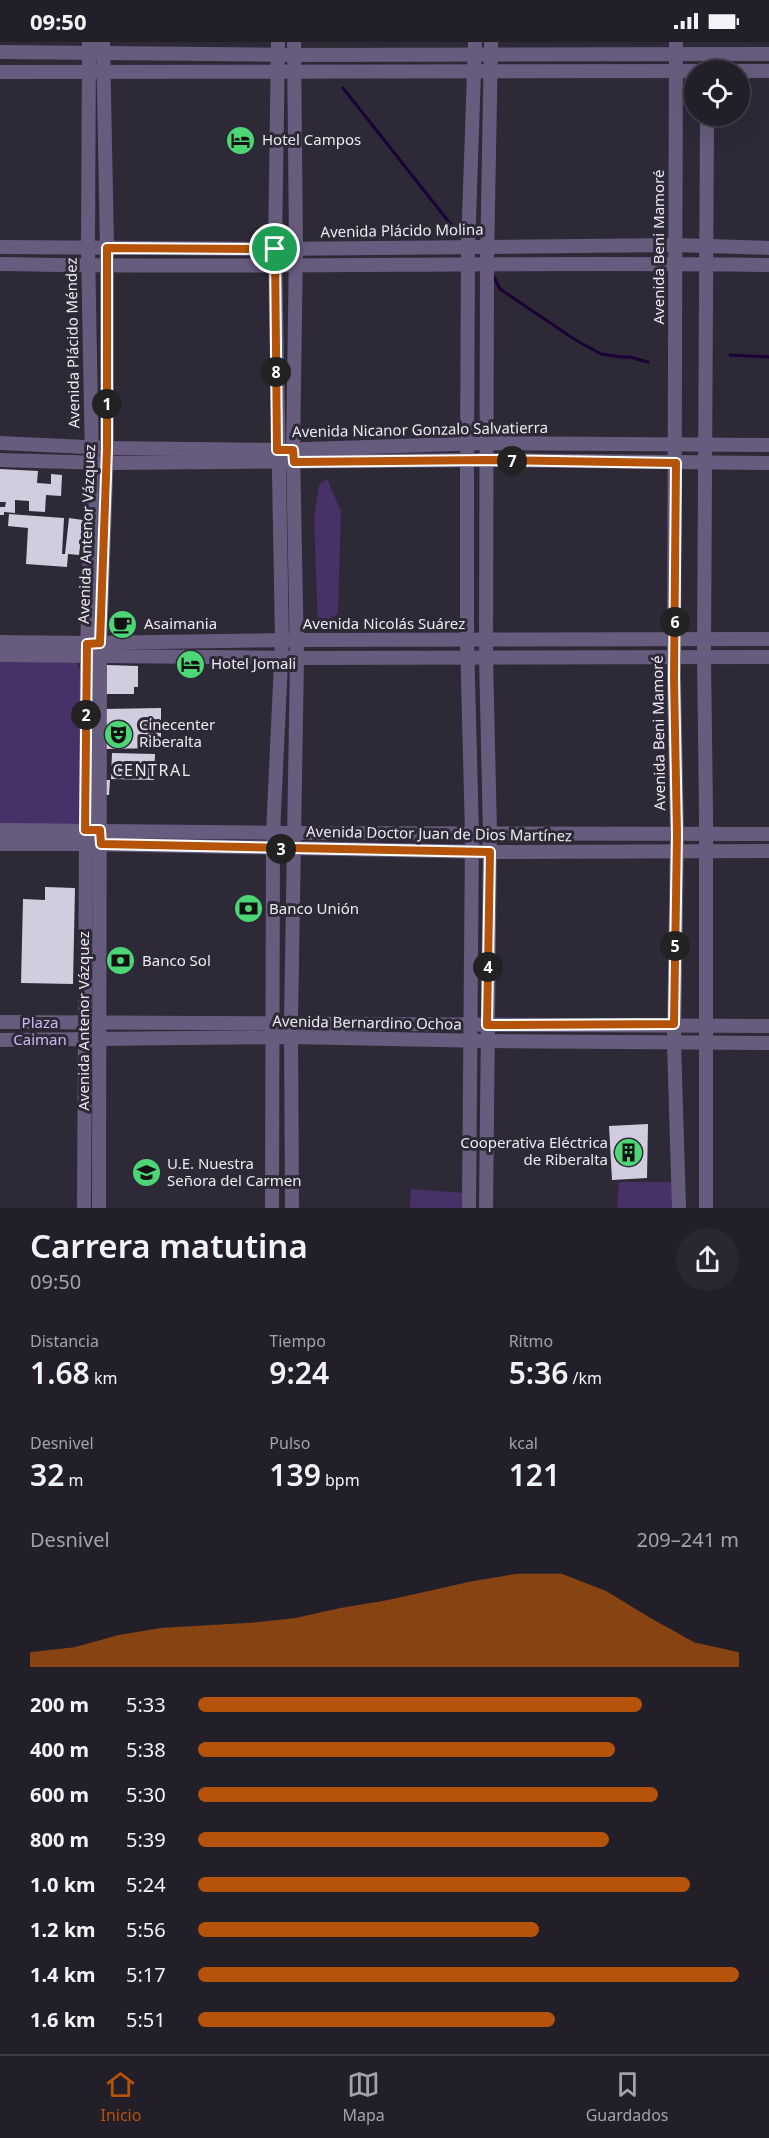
<!DOCTYPE html>
<html lang="es">
<head>
<meta charset="utf-8">
<style>
  :root { --surface:#221f29; --page:#2a2731; --text:#f1f3f6; --muted:#a2a2a8; --line:#3f3d46; --accent:#b45309 }
  body { margin:0; font-family:"Noto Sans",sans-serif; background:var(--page); color:var(--text); height:100vh; display:flex; flex-direction:column; font-size:22px; white-space:nowrap }
  * { box-sizing:border-box; margin:0 }
  p { font-size:20px; color:var(--muted) }
  .icon { flex:none; width:33px; height:33px; fill:none; stroke:currentColor; stroke-width:2; stroke-linecap:round; stroke-linejoin:round }
  .map { position:relative; height:1166px; overflow:hidden }
  .drawer { display:flex; flex-direction:column; background:var(--surface); flex:1 }
  .drawer>* { flex:none }
  .fabs { position:absolute; left:684px; top:18px; display:grid; gap:12px }
  .fabs a { display:grid; place-items:center; width:66px; height:66px; border-radius:50%; background:var(--surface); box-shadow:0 6px 24px #0002,0 0 0 2px var(--line); font-size:30px }
  .pin { position:absolute; display:grid; place-items:center; width:51px; height:51px; color:#fff; margin:-26px; border:3px solid #fff; border-radius:50%; box-shadow:0 2px 6px #0007 }
  .km { position:absolute; width:30px; height:30px; margin:-15px; border-radius:50%; background:#222; color:#fff; font-size:16px; line-height:30px; text-align:center }
  .round { display:grid; place-items:center; flex:none; width:63px; height:63px; border-radius:32px; background:var(--page) }
  .overview { display:flex; align-items:center; justify-content:space-between; height:102px; padding:0 30px }
  h1 { font-size:33px; font-weight:600; line-height:45px }
  .metrics { display:grid; grid-template-columns:repeat(3,1fr); gap:9px; height:102px; padding:6px 30px }
  .metrics div { display:grid; align-content:center }
  .metrics b { font-size:30px; font-weight:600 }
  .metrics small { font-size:16px; font-weight:400 }
  .metrics p { font-size:16px }
  .chart { height:168px; padding:12px 30px }
  .chart p { display:flex; justify-content:space-between }
  .chart svg { width:100%; height:108px; margin-top:6px; fill:var(--accent); opacity:.7 }
  ul { padding:0 30px; list-style:none; font-size:20px }
  li { display:grid; grid-template-columns:96px 72px 1fr; align-items:center; height:45px }
  li i { height:15px; border-radius:8px; background:var(--accent) }
  .status { display:flex; justify-content:space-between; align-items:center; height:42px; padding:0 30px; background:var(--surface); direction:ltr }
  .status svg { height:16px; fill:currentColor }
  .menu { display:flex; justify-content:space-around; align-items:center; height:84px; border-top:2px solid var(--line); background:var(--surface); font-size:16px; color:var(--muted) }
  .menu a { display:grid; justify-items:center; gap:3px }
  .menu .on { color:var(--accent) }
  .map>svg:first-child { display:block }
</style>
</head>
<body>
<div class="status"><b>09:50</b><svg viewBox="0 0 49 12"><path d="M0 12V9h3v3zM5 12V6h3v6zM10 12V3h3v9zM15 12V0h3v12zM26 1h20v11H26zM47 4h2v5h-2z"/></svg></div>
<div class="map">
<svg width="769" height="1166" viewBox="0 0 769 1166">
  <rect width="100%" height="100%" fill="#2d2937"/>
  <g fill="#473168">
    <path d="M327,437L341,469L338,571L318,586L314,475L319,443Z"/>
    <path d="M69,617L77,621L80,628L82,777L76,783H0V618Z"/>
    <path d="M619,1140H674L673,1166H617Z"/>
    <path d="M411,1147L463,1151V1166H410Z"/>
  </g>
  <g fill="none" stroke-linecap="round" stroke-linejoin="round">
    <g stroke="#1b0236" stroke-width="3">
      <path d="M343,46L460,194"/>
      <path d="M494,235L500,247L574,297L601,312L621,315H630L648,320"/>
      <path d="M730,313L769,315"/>
    </g>
  </g>
  <g fill="#d2ccdf">
    <path d="M0,427L38,429L37,441L51,442V432L62,433L61,454L46,453L45,470L29,469V459L15,458V471L4,470V473H0V465H5L6,460H0Z"/>
    <path d="M9,472L64,476L62,512H65L69,476L83,478L79,513L68,512L67,525L26,522L28,486L8,484Z"/>
    <path d="M107,623L138,624V645H134V652H106Z"/>
    <path d="M161,666V706L104,707V667Z"/>
    <path d="M112,711L155,712L154,738L111,737Z"/>
    <path d="M102,738H110L109,753H102Z"/>
    <path d="M45,845L75,846L73,942L21,941L23,857L45,858Z"/>
    <path d="M648,1082L647,1136L612,1138L609,1084Z"/>
  </g>
  <g fill="none" stroke-linecap="round" stroke-linejoin="round">
    <g stroke="#675c7d" stroke-width="14">
      <path d="M676,0L674,636L677,792L674,1000L679,1166"/>
      <path d="M0,10L294,13L769,12"/>
      <path d="M0,30L769,29"/>
      <path d="M0,205L275,207L676,203L769,206"/>
      <path d="M0,222C256,227 513,219 769,223"/>
      <path d="M0,401L107,406L277,408L487,401L769,403"/>
      <path d="M0,418L106,421L487,418L769,421"/>
      <path d="M0,600L87,601L296,598L769,597"/>
      <path d="M0,613L297,616L769,615"/>
      <path d="M0,788L293,791L769,792"/>
      <path d="M0,802H85L490,810L769,809"/>
      <path d="M0,980L769,984"/>
      <path d="M0,998L291,995L487,999L769,1001"/>
      <path d="M84,1166L87,613L92,421L88,206L89,0"/>
      <path d="M99,1166L100,601L107,406V206L103,0"/>
      <path d="M272,1166L273,791L282,599L275,207L278,0"/>
      <path d="M292,1166L291,980L297,616L293,408L296,206L294,0"/>
      <path d="M469,1166L472,792L467,598V419L468,206L475,0"/>
      <path d="M486,1166L490,791L486,615L487,221L491,0"/>
      <path d="M706,1166V771L704,614L707,74"/>
    </g>
  </g>
  <g fill="none" stroke-linecap="round" stroke-linejoin="round">
    <defs>
      <path id="route" d="M107,206L275,207L277,408H293L294,420L487,418L676,421L674,636L677,792L674,982L487,983L490,810L101,802L100,788H85L87,602L100,601L107,406Z"/>
    </defs>
    <use href="#route" stroke="#fff" stroke-width="12"/>
    <use href="#route" stroke="#b45309" stroke-width="8"/>
  </g>
  <defs>
    <symbol id="hotel-disc" viewBox="-11 -11 22 22"><circle r="9.5" fill="#4dd676" stroke="#2d2937"/><path d="M-6-4.5h1.5V1H6V5H4.5V3h-9V5H-6ZM-4 0a1.8 1.8 0 1 1 3.6 0ZM.5 0V-2.5h3Q6-2.5 6 0Z" fill="#111"/></symbol>
    <symbol id="cafe-disc" viewBox="-11 -11 22 22"><circle r="9.5" fill="#4dd676" stroke="#2d2937"/><path d="M-5.5-4.5H6V0H3Q3 3.5 0 3.5H-2.5Q-5.5 3.5-5.5 0ZM3-3.2v2h1.7v-2ZM-6 4.5H4V6H-6Z" fill="#111"/></symbol>
    <symbol id="theatre-disc" viewBox="-11 -11 22 22"><circle r="9.5" fill="#4dd676" stroke="#2d2937"/><path d="M-5-5.5Q0-4 5-5.5V0Q5 5 0 6Q-5 5-5 0ZM-3.3-2.5H-1v1.5H-3.3ZM1-2.5H3.3v1.5H1ZM-2.8 1Q0 5.5 2.8 1Z" fill="#111"/></symbol>
    <symbol id="bank-disc" viewBox="-11 -11 22 22"><circle r="9.5" fill="#4dd676" stroke="#2d2937"/><path d="M-6-4H6V4H-6ZM0-2.3a2.3 2.3 0 1 0 0 4.6a2.3 2.3 0 1 0 0-4.6Z" fill="#111"/></symbol>
    <symbol id="building-disc" viewBox="-11 -11 22 22"><circle r="9.5" fill="#4dd676" stroke="#2d2937"/><path d="M-4-6H4V6H1V3H-1V6H-4ZM-2.5-4.3h1.7v1.8h-1.7ZM.8-4.3h1.7v1.8H.8ZM-2.5-1h1.7V.8h-1.7ZM.8-1h1.7V.8H.8Z" fill="#111"/></symbol>
    <symbol id="school-disc" viewBox="-11 -11 22 22"><circle r="9.5" fill="#4dd676" stroke="#2d2937"/><path d="M0-5L7-2L0 1L-7-2ZM-4 1L0 2.5L4 1V4Q0 6-4 4Z" fill="#111"/></symbol>
  </defs>
  <g fill-rule="evenodd">
    <use href="#hotel-disc" x="224" y="82" width="33" height="33"/>
    <use href="#cafe-disc" x="106" y="566" width="33" height="33"/>
    <use href="#hotel-disc" x="174" y="606" width="33" height="33"/>
    <use href="#theatre-disc" x="102" y="676" width="33" height="33"/>
    <use href="#bank-disc" x="232" y="850" width="33" height="33"/>
    <use href="#bank-disc" x="104" y="902" width="33" height="33"/>
    <use href="#building-disc" x="612" y="1094" width="33" height="33"/>
    <use href="#school-disc" x="130" y="1114" width="33" height="33"/>
  </g>
  <g text-anchor="middle" stroke-width="6" stroke-linejoin="round" paint-order="stroke">
    <g font-size="15" fill="#ece9f3" stroke="#2d2937" text-anchor="start">
      <text x="262" y="103">Hotel Campos</text>
      <text x="144" y="587">Asaimania</text>
      <text x="211" y="627">Hotel Jomali</text>
      <text x="139" y="688">Cinecenter<tspan x="139" dy="17">Riberalta</tspan></text>
      <text x="269" y="872">Banco Unión</text>
      <text x="142" y="924">Banco Sol</text>
      <text x="608" y="1106" text-anchor="end">Cooperativa Eléctrica<tspan x="608" dy="17">de Riberalta</tspan></text>
      <text x="167" y="1127">U.E. Nuestra<tspan x="167" dy="17">Señora del Carmen</tspan></text>
    </g>
    <g font-size="15" fill="#ece9f3" stroke="#2d2937">
      <text transform="translate(402 189) rotate(-1)" y="5">Avenida Plácido Molina</text>
      <text transform="translate(659 205) rotate(-90)" y="5">Avenida Beni Mamoré</text>
      <text transform="translate(73 301) rotate(-91)" y="5">Avenida Plácido Méndez</text>
      <text transform="translate(420 388) rotate(-1)" y="5">Avenida Nicanor Gonzalo Salvatierra</text>
      <text transform="translate(87 492) rotate(-88)" y="5">Avenida Antenor Vázquez</text>
      <text x="384" y="587">Avenida Nicolás Suárez</text>
      <text transform="translate(659 691) rotate(-91)" y="5">Avenida Beni Mamoré</text>
      <text transform="translate(439 792) rotate(1)" y="5">Avenida Doctor Juan de Dios Martínez</text>
      <text transform="translate(84 979) rotate(-90)" y="5">Avenida Antenor Vázquez</text>
      <text transform="translate(367 981) rotate(1)" y="5">Avenida Bernardino Ochoa</text>
    </g>
    <g font-size="15" fill="#cdb8f5" stroke="#2d2937">
      <text x="40" y="986">Plaza<tspan x="40" dy="17">Caiman</tspan></text>
    </g>
    <g font-size="16" letter-spacing="1.5" fill="#ece9f3" stroke="#2d2937">
      <text x="152" y="734">CENTRAL</text>
    </g>
  </g>
</svg>
<div class="fabs">
<a><svg class="icon" aria-label="locate" viewBox="0 0 24 24"><circle cx="12" cy="12" r="6"/><path d="M12 2v4M12 18v4M2 12h4M18 12h4"/></svg></a>
</div>
<div class="pin" style="left:275px;top:207px;background:#1e9e55"><svg class="icon" aria-label="arrive" viewBox="0 0 24 24"><path d="M6 21V4h12l-3 4 3 4H6"/></svg></div>
<b class="km" style="left:107px;top:362px">1</b>
<b class="km" style="left:86px;top:673px">2</b>
<b class="km" style="left:281px;top:807px">3</b>
<b class="km" style="left:488px;top:925px">4</b>
<b class="km" style="left:675px;top:904px">5</b>
<b class="km" style="left:675px;top:580px">6</b>
<b class="km" style="left:512px;top:419px">7</b>
<b class="km" style="left:276px;top:330px">8</b>
</div>
<section class="drawer">
<div class="overview"><div><h1>Carrera matutina</h1><p>09:50</p></div><a class="round"><svg class="icon" aria-label="share" viewBox="0 0 24 24"><path d="M12 15V3M7 8l5-5 5 5M5 13v7h14v-7"/></svg></a></div>
<div class="metrics">
<div><p>Distancia</p><b>1.68<small> km</small></b></div>
<div><p>Tiempo</p><b>9:24</b></div>
<div><p>Ritmo</p><b>5:36<small> /km</small></b></div>
</div>
<div class="metrics">
<div><p>Desnivel</p><b>32<small> m</small></b></div>
<div><p>Pulso</p><b>139<small> bpm</small></b></div>
<div><p>kcal</p><b>121</b></div>
</div>
<div class="chart"><p><span>Desnivel</span>209–241 m</p>
<svg viewBox="0 0 160 44" preserveAspectRatio="none"><path d="M0 44V38L10 36L20 31L30 28L40 27L50 26L60 24L70 20L80 17L90 13L100 9L110 6L120 6L130 13L140 24L150 34L160 38V44z"/></svg>
</div>
<ul>
<li><b>200 m</b>5:33<i style="width:82%"></i></li>
<li><b>400 m</b>5:38<i style="width:77%"></i></li>
<li><b>600 m</b>5:30<i style="width:85%"></i></li>
<li><b>800 m</b>5:39<i style="width:76%"></i></li>
<li><b>1.0 km</b>5:24<i style="width:91%"></i></li>
<li><b>1.2 km</b>5:56<i style="width:63%"></i></li>
<li><b>1.4 km</b>5:17<i style="width:100%"></i></li>
<li><b>1.6 km</b>5:51<i style="width:66%"></i></li>
</ul>
</section>
<nav class="menu">
<a class="on"><svg class="icon" aria-label="home" viewBox="0 0 24 24"><path d="M3 11l9-7 9 7M6 9v11h12V9"/></svg>Inicio</a>
<a><svg class="icon" aria-label="map" viewBox="0 0 24 24"><path d="M3 6l6-2 6 2 6-2v14l-6 2-6-2-6 2zM9 4v14M15 6v14"/></svg>Mapa</a>
<a><svg class="icon" aria-label="saved" viewBox="0 0 24 24"><path d="M7 4h10v16l-5-4-5 4z"/></svg>Guardados</a>
</nav>
</body>
</html>
